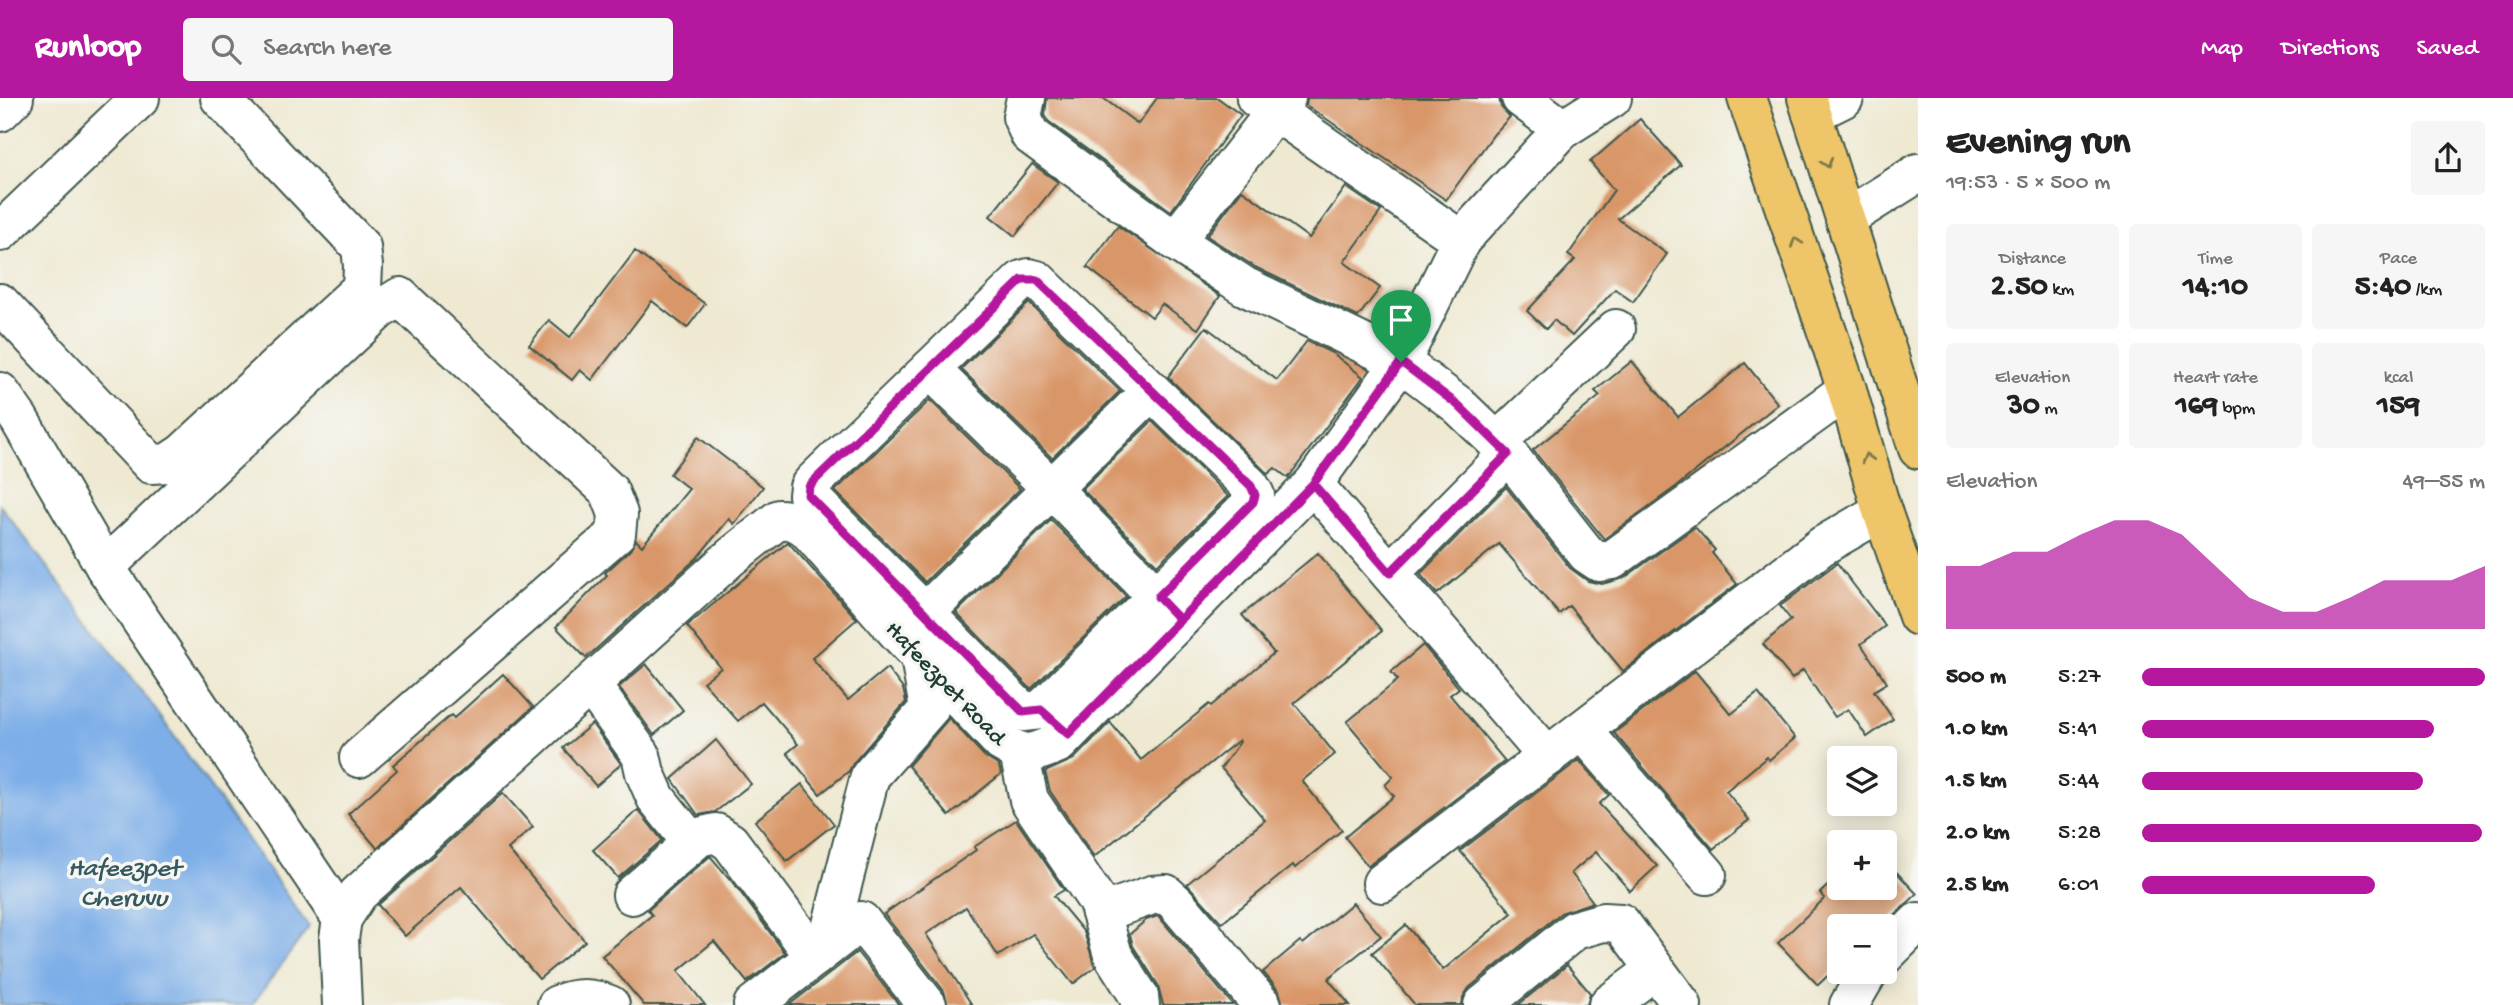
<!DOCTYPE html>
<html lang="en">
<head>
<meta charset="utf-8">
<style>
  :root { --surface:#fff; --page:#f6f6f6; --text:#222; --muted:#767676; --accent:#b5179e }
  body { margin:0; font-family:"Gochi Hand",sans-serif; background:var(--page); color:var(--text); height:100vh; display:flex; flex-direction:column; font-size:26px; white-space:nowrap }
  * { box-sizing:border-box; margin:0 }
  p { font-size:23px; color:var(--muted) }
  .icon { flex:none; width:38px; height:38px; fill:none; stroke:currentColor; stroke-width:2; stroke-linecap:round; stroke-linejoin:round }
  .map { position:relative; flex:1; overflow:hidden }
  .drawer { display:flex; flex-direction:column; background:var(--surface); width:595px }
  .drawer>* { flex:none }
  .tools { position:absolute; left:1827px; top:648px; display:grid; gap:14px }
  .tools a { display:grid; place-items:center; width:70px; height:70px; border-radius:7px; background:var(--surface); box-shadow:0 4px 18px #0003; font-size:35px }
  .pin { position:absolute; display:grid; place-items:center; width:60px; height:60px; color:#fff; margin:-72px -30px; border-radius:50% 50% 50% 0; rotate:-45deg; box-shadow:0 0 7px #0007 }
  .pin .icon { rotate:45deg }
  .round { display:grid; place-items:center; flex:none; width:74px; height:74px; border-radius:7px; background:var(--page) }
  .headline { display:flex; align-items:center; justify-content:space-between; height:119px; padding:0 28px }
  h1 { font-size:38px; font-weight:700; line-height:52px }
  .figures { display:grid; grid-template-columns:repeat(3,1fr); gap:10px; height:119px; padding:7px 28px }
  .figures div { display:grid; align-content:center; border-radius:7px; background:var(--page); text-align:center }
  .figures b { font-size:30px; font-weight:700 }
  .figures small { font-size:19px; font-weight:400 }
  .figures p { font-size:19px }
  .chart { height:196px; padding:14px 28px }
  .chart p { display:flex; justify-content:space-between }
  .chart svg { width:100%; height:126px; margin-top:7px; fill:var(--accent); opacity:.7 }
  ul { padding:0 28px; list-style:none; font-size:23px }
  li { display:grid; grid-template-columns:112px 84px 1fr; align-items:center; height:52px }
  li i { height:18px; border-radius:9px; background:var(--accent) }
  header { display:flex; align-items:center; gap:42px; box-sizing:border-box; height:98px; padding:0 35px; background:var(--accent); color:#fff }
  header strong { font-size:33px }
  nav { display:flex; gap:38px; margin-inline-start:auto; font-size:24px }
  .search { width:490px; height:63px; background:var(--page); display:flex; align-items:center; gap:18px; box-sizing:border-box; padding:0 24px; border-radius:7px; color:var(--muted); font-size:26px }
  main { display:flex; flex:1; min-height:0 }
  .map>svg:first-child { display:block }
</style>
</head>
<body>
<header>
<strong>Runloop</strong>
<div class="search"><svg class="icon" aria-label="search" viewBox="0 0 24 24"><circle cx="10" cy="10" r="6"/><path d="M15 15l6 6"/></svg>Search here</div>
<nav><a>Map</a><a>Directions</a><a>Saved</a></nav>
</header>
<main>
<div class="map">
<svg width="1918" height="907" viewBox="0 0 1918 907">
  <rect width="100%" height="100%" fill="#f6f6f2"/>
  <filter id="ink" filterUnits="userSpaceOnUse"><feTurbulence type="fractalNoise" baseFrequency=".0143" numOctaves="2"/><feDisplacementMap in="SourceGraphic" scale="14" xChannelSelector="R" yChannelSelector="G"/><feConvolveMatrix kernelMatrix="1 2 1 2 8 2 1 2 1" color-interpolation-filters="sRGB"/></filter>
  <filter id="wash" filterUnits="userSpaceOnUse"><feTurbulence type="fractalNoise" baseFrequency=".00686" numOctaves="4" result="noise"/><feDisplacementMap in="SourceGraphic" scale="28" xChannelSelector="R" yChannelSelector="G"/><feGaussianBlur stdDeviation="1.57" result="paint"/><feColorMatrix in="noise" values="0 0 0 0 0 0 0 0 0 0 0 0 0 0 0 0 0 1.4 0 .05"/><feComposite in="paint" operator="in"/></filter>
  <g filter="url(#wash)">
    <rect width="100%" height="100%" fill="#efe9d2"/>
    <path fill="#7daee8" stroke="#4e768e" stroke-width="2" d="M0,407L150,604L309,829L252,907H0Z"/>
    <g id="blocks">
      <g fill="#d99668">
        <path d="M1047,0H1103L1138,26L1157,0H1218L1241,17L1171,113L1048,23L1045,17Z"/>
        <path d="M1307,0H1499L1501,9L1510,19L1494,36L1446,102L1306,7Z"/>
        <path d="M1640,21L1681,67L1618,121L1667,156L1633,204L1615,191L1572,238L1554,222L1546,231L1527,213L1575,162L1568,157L1614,92L1590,64Z"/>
        <path d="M1032,66L1058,84L1015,138L990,118Z"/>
        <path d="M1346,89L1381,113L1344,164L1380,190L1358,219L1255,169L1207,138L1242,92L1309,140Z"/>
        <path d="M1118,128L1220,198L1198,231L1162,206L1152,219L1087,169Z"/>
        <path d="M635,153L705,206L687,230L652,203L592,282L580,272L572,282L529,247L549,222L570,239Z"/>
        <path d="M1029,205L1120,293L1052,360L961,271Z"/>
        <path d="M1206,229L1277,282L1307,243L1332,255L1363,279L1288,380L1275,370L1268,376L1168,279Z"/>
        <path d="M1632,263L1678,319L1745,265L1778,306L1677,388L1604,441L1533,352L1600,298L1595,293Z"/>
        <path d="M930,302L1020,391L925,484L835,393Z"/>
        <path d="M1152,323L1228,398L1157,467L1082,391Z"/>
        <path d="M698,339L763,389L734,426L729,421L697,460L586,560L556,529L607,477L605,475L607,473L630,452L636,442L642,448L689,391L670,376Z"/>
        <path d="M1506,389L1570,470L1588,483L1602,486L1624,480L1695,429L1715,452L1712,455L1737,486L1623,573L1569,508L1559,516L1499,446L1437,496L1420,476Z"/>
        <path d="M1051,422L1126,498L1031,591L956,515Z"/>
        <path d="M788,444L857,521L812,560L848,602L887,570L903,591L906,604L854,664L849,673L820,696L787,655L798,646L762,604L738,623L703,584L721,570L687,528Z"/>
        <path d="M1318,455L1382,533L1294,605L1335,656L1302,683L1342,732L1295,770L1293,767L1222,825L1187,786L1265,722L1221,670L1240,644L1239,642L1094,759L1050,693L1045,674L1074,661L1110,624L1141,662L1209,606L1211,608L1274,555L1242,517Z"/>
        <path d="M1837,465L1885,528L1861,546L1887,585L1874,593L1893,621L1867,639L1848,611L1835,619L1803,572L1792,581L1763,546L1791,522L1780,508Z"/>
        <path d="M1423,547L1459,590L1450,597L1505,663L1368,768L1345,739L1394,698L1385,687L1393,679L1347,624L1398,582L1391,574Z"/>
        <path d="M646,566L683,612L654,637L619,589Z"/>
        <path d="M1695,573L1731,616L1758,595L1795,640L1769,662L1767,659L1726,693L1749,722L1713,751L1614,635Z"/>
        <path d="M503,576L533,609L377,750L348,716L397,672L393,667L451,617L454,620Z"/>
        <path d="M949,620L985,659L999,668L1001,676L949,718L908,668Z"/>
        <path d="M592,626L621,666L596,688L563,650Z"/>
        <path d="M716,642L751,686L715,714L698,717L672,681Z"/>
        <path d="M1579,662L1609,697L1599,706L1657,768L1630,793L1596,754L1571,775L1593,804L1561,815L1469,890L1463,899L1462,907H1415L1372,855L1406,827L1443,872L1512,815L1460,753Z"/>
        <path d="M802,686L834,726L787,763L755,723Z"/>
        <path d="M503,695L533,729L508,751L585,843L539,881L461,789L405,838L378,807Z"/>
        <path d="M638,712L662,742L618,780L593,752Z"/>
        <path d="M1016,722L1064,792L1054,798L1084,834L1095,869L1073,886L1033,836L998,858L966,809L926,836L972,907H948L944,893L884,816L976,752L974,749Z"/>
        <path d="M709,759H711L735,787L785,855L747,884L714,843L678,873L705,907H644L602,858L652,817L648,812Z"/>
        <path d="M1885,762L1917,796L1883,828H1839V867L1818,887L1778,845L1825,800L1820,795L1839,777V789H1885Z"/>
        <path d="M1353,805L1381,838L1330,879L1329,882L1350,907H1283L1279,893L1263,874L1300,843L1303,846Z"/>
        <path d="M1158,818L1160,820L1233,907H1163L1158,887L1133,848L1130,836L1146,822Z"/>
        <path d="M857,854L899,907H789L829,876Z"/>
        <path d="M1567,867L1590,895L1587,907H1518Z"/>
      </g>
    </g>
  </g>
  <g filter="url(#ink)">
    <use href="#blocks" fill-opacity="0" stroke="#3e574c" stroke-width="2"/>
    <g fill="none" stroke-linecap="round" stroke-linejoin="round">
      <defs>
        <g id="minor">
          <path d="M1026,0L1022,19L1030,37L1175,143L1244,188L1401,264L1458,307L1504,351L1587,456L1599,464L1612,462L1847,292"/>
          <path d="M1256,0L1461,142"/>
          <path d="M1521,0L1563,31"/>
          <path d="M0,14L14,0"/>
          <path d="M1812,16L1844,0"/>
          <path d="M1845,121L1918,75"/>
          <path d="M0,134L140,0"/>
          <path d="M1175,143L1286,0"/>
          <path d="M1029,180L1037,182L1250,388L1255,397L1253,404L1041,612L1023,614L808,397L809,389L814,383L1022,182Z"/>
          <path d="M0,205L151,366L168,365L183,355L362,190L363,168L361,149L220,0"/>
          <path d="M930,271L1051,390L1176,518"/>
          <path d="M0,294L19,321L105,469L342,821"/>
          <path d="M1497,344L1616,231"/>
          <path d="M1313,386L1548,659"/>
          <path d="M105,469L379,212L400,199L609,393L618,416L616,436L359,660"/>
          <path d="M1390,475L1508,356"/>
          <path d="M925,515L1151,293"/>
          <path d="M591,587L641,657L645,675L656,700L692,745"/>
          <path d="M1583,633L1707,777"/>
          <path d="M1019,655L1029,702L1098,804L1113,857L1139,898L1140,907"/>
          <path d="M1382,785L1822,448L1882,413"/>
          <path d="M632,797L699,739L716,735L730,744L815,859"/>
          <path d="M1101,815L1152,797L1166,796L1176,805L1262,907"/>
          <path d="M826,850L870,678L929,611L920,559"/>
          <path d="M1885,857L1918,824"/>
          <path d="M342,907L339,841L342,821L358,796L731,459L779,421C791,421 798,424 807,431L898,535L1001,644C1027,660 1032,656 1059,645L1313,386L1401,264L1461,142L1563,31L1612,0"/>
          <path d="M557,907C576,899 591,899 610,907"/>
          <path d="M753,907L861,823L927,907"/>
          <path d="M1483,907L1575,832L1603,824L1621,825L1682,907"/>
          <path d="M1608,907L1655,872"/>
          <path d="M1849,907L1869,873"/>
        </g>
        <g id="major">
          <path d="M1747,0L1847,292L1882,413L1918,518"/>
          <path d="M1807,0L1918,351"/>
        </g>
      </defs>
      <use href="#minor" stroke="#3e574c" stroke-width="42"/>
      <use href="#major" stroke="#3e574c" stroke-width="42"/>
      <use href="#minor" stroke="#fff" stroke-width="38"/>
      <use href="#major" stroke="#eec569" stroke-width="38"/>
    </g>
    <defs><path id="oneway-chevron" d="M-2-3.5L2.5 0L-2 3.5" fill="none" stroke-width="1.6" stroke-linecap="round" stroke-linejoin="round" transform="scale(1.75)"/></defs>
    <g stroke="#7c7a4c">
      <use href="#oneway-chevron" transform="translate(1827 65) rotate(72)"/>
      <use href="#oneway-chevron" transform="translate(1796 144) rotate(-109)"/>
      <use href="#oneway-chevron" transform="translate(1867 360) rotate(-106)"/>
    </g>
  </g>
  <g fill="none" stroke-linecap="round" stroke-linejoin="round" filter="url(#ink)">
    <defs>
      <path id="route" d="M1401,264L1313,386L1180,522L1158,499L1253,404L1255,397L1251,388L1037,182H1022L814,383L809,389L808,397L1023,614L1041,612L1068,636L1313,386L1390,475L1508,356L1458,307L1401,264"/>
    </defs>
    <use href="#route" stroke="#fff" stroke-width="14"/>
    <use href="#route" stroke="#b5179e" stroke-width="9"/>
  </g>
  <g text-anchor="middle" stroke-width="7" stroke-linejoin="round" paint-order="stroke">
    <g font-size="24" fill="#1f3d34" stroke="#f6f6f2">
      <text transform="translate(947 584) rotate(46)" y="8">Hafeezpet Road</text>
    </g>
    <g font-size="26" font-style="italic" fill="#365961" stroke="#f6f6f2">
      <text x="124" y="777">Hafeezpet<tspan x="124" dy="30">Cheruvu</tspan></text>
    </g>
  </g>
</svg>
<div class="tools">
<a><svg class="icon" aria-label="layers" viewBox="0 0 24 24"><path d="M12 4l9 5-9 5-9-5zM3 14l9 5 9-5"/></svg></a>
<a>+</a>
<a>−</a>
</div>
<div class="pin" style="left:1401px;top:264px;background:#1e9e55"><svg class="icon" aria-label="arrive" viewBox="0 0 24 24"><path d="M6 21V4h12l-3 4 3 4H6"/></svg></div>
</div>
<section class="drawer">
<div class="headline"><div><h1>Evening run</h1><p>19:53 · 5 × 500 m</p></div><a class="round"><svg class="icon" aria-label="share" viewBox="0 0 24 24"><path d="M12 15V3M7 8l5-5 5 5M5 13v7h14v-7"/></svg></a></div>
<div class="figures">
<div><p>Distance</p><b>2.50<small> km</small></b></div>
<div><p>Time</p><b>14:10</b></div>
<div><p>Pace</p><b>5:40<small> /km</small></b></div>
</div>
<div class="figures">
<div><p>Elevation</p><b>30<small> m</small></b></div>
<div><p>Heart rate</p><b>169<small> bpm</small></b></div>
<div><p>kcal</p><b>159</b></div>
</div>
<div class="chart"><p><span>Elevation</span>49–55 m</p>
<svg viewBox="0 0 160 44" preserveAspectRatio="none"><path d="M0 44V22L10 22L20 17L30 17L40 11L50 6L60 6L70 11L80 22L90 33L100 38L110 38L120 33L130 27L140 27L150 27L160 22V44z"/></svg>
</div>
<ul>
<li><b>500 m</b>5:27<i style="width:100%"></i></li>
<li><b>1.0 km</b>5:41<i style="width:85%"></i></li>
<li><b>1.5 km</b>5:44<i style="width:82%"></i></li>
<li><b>2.0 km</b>5:28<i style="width:99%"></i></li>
<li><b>2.5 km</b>6:01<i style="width:68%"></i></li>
</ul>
</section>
</main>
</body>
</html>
